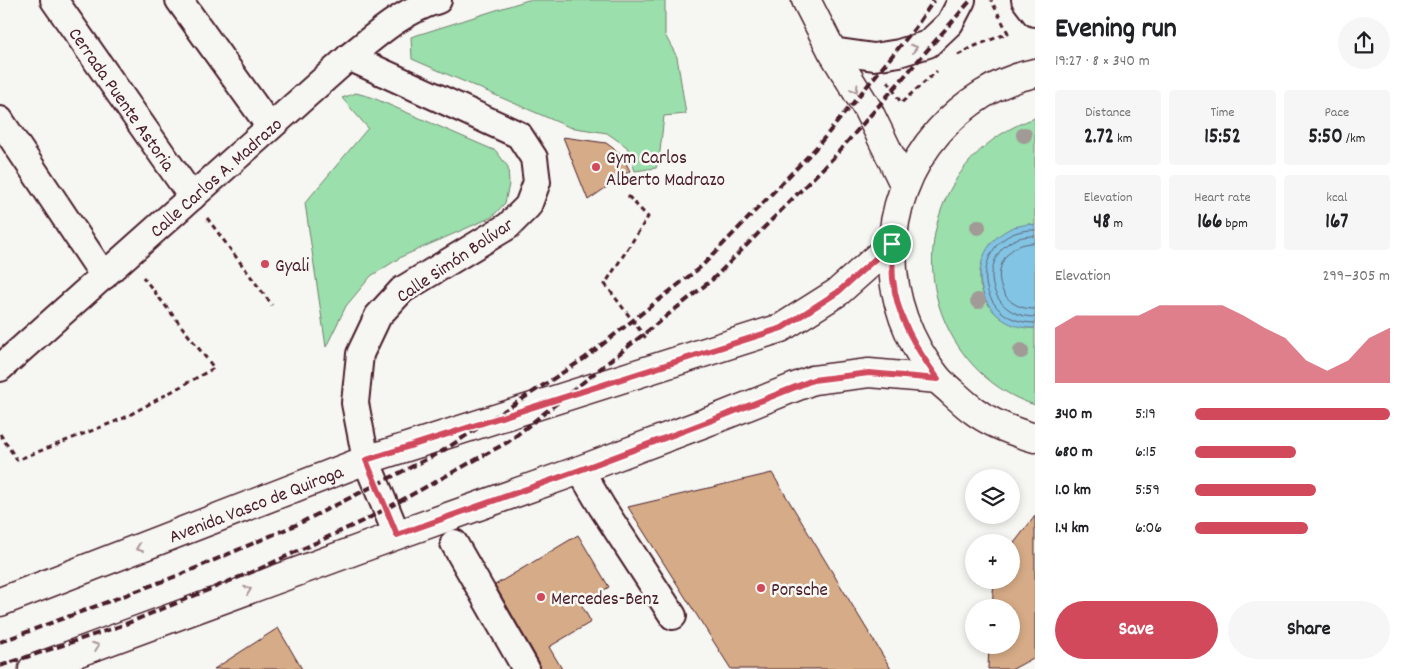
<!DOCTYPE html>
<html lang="en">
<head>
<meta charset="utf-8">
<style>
  :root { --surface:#fff; --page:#f6f6f6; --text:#202124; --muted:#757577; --accent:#d1495b }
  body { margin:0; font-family:Dekko,sans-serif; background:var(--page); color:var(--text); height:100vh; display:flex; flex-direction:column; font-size:19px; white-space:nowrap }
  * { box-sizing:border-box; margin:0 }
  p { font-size:16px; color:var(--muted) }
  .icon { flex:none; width:28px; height:28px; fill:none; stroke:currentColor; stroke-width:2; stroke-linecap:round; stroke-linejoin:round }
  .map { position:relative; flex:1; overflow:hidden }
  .side { display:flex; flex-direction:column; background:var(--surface); width:375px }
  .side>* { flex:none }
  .tools { position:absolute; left:965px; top:469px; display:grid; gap:10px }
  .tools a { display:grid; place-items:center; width:55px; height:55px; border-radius:50%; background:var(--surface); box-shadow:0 2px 8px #0003; font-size:25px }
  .pin { position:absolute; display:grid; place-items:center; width:42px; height:42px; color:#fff; margin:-21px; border:2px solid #fff; border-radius:50%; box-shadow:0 1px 5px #0007 }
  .round { display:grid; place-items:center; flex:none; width:52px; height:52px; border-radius:26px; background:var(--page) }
  .overview { display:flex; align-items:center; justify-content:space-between; height:85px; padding:0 20px }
  h1 { font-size:28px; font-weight:800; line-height:38px }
  .metrics { display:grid; grid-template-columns:repeat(3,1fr); gap:8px; height:85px; padding:5px 20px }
  .metrics div { display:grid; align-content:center; border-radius:5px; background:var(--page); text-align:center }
  .metrics b { font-size:21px; font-weight:800 }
  .metrics small { font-size:14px; font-weight:400 }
  .metrics p { font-size:14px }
  .chart { height:140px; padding:10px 20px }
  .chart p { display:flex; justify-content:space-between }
  .chart svg { width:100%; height:90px; margin-top:5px; fill:var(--accent); opacity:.7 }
  .primary-button { display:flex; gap:10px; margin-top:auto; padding:10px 20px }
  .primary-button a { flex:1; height:58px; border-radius:30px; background:var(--accent); color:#fff; font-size:20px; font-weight:800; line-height:58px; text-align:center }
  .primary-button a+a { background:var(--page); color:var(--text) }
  ul { padding:0 20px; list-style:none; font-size:16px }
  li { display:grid; grid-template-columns:80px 60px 1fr; align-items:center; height:38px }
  li i { height:12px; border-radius:6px; background:var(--accent) }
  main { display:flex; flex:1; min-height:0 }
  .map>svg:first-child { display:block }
</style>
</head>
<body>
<main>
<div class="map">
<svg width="1035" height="669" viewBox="0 0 1035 669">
  <rect width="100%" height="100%" fill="#f6f6f2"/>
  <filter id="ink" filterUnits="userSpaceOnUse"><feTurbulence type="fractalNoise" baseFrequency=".02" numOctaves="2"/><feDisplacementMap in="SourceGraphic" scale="10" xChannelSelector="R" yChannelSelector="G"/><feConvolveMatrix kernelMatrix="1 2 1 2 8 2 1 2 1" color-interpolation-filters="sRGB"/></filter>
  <g filter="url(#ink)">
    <g fill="#9adfac" stroke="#727f6c">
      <path d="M528,0H665V35L677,57L686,114L664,116L659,160L656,168L635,171L627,147L607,133L569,127L412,59L411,37Z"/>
      <path d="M356,93L371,97L496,151L508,167L509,184L505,203L492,217L403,256L371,276L346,306L326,347L305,203L368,128L342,98Z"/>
      <path d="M1035,118V225L1029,224L991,244L984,257L980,271V285L986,301L996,314L1026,328H1035V405C1011,398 988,382 972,364C899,282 931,153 1035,118Z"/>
    </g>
    <path fill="#82c4e3" stroke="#6c8299" d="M1029,224L1035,225V328C976,331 958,249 1014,227C1018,226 1024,225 1029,224Z"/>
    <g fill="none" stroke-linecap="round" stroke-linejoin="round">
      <g stroke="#606175" stroke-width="1">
        <path d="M1035,230C970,228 968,323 1035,323"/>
        <path d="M1035,236C978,234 977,317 1035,317"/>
        <path d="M1035,243C988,242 987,310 1035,309"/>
      </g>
    </g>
    <g fill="#d6ab87" stroke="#4a1f2b">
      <path d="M563,137L606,143L621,154L630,171L588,200Z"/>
      <path d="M772,473L891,669H731L628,507Z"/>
      <path d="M1035,516V657L1013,669H988L989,645H1011V608H992L994,580H1011V547Z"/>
      <path d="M578,535L609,587L581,604L591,622L549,647L562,669H541L539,662L495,585Z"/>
      <path d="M278,628L302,669H214Z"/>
    </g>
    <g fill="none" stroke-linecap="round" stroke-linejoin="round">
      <defs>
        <g id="minor">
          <path id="s1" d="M54,0L192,197"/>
          <path d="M179,0L270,127"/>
          <path d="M1025,0L1035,13"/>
          <path d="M832,51L874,57L899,53L928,44L950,23L962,0"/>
          <path d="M349,57L519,135L534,158L537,182L528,206L508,226L402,290L378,316L360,354L355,403L366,460L397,535"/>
          <path d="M0,120L104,276"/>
          <path id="s2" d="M0,368L349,57C376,35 404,10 438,0"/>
          <path d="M580,470L602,507L673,616"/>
          <path d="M454,543L526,669"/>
        </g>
        <g id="major">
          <path d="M1035,73C999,80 964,103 939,131C876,203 878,304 937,378C941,383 948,388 953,393C960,399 966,405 973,410C991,424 1014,432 1035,438"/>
          <path id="s3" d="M0,602L366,460L781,328L838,292L892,244"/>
          <path d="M33,669L397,535L580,470L715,419L813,380L869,373L938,379"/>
        </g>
        <path id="highway" d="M806,0L832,51L867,108L905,186"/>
      </defs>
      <use href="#minor" stroke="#4a1f2b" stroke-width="30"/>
      <use href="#major" stroke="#4a1f2b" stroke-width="31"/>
      <use href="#highway" stroke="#4a1f2b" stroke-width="31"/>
      <g stroke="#4a1f2b" stroke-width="3" stroke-dasharray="5 4" stroke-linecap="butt">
        <path d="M958,55L975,46L1008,33L991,0"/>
        <path d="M888,81L901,103L937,71"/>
        <path d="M628,196L648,217L605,284L648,341"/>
        <path d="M207,218L272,305"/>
        <path d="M0,434L17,460L124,418L214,368L143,277"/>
      </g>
      <use href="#minor" stroke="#f6f6f2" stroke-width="26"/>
      <use href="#major" stroke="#f6f6f2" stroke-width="28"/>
      <use href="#highway" stroke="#f6f6f2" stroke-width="28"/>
      <g stroke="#4a1f2b" stroke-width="4" stroke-dasharray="8 4" stroke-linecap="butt">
        <path d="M0,642L182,574L298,524L441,452L585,358L702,266L815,149L915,28L934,0"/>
        <path d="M0,666L123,625L259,569L369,518L508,442L713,279L834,157L971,0"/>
      </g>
    </g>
    <g fill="#a29a96">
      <circle cx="1024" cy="135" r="8"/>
      <circle cx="978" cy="227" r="8"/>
      <circle cx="978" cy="301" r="8"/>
      <circle cx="1021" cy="351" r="8"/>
    </g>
    <defs><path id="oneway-chevron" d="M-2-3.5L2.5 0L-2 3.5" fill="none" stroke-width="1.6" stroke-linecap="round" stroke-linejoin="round" transform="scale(1.25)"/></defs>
    <g stroke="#a99598">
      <use href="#oneway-chevron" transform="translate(914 48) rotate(-18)"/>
      <use href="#oneway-chevron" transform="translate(855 89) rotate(58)"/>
      <use href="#oneway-chevron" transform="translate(139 548) rotate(159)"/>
      <use href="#oneway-chevron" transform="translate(248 590) rotate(-20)"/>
      <use href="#oneway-chevron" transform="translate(96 646) rotate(-20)"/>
    </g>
  </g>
  <g fill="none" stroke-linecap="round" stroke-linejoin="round" filter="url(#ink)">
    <defs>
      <path id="route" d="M892,244C893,256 892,268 893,279C897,318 916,348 938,379L869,373L813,380L715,419L580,470L397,535L366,460L782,328L838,292Z"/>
    </defs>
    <use href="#route" stroke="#fff" stroke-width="10"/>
    <use href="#route" stroke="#d1495b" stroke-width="6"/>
  </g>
  <g fill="#d1495b" stroke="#f6f6f2" stroke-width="2">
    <circle cx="596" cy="167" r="5"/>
    <circle cx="265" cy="264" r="5"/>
    <circle cx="761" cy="588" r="5"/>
    <circle cx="541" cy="597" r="5"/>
  </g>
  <g text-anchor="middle" stroke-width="5" stroke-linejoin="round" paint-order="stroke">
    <g font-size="19" fill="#4a1f2b" stroke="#f6f6f2">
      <text dy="7" stroke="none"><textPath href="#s1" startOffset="120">Cerrada Puente Astoria</textPath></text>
      <text dy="7" stroke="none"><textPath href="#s2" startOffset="288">Calle Carlos A. Madrazo</textPath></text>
      <text transform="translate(454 259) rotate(-34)" y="7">Calle Simón Bolívar</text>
      <text dy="7" stroke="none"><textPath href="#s3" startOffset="274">Avenida Vasco de Quiroga</textPath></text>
    </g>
    <g font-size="19" fill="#4a1f2b" stroke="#f6f6f2" text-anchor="start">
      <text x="606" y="163">Gym Carlos<tspan x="606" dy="22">Alberto Madrazo</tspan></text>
      <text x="275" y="271">Gyali</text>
      <text x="771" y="595">Porsche</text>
      <text x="551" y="604">Mercedes-Benz</text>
    </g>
  </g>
</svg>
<div class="tools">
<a><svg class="icon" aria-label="layers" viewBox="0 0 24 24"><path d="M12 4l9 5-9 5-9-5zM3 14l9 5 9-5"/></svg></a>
<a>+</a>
<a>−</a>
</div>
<div class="pin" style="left:892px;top:244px;background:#1e9e55"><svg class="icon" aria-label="arrive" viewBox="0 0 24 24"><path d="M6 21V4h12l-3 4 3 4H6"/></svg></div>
</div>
<section class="side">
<div class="overview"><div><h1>Evening run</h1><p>19:27 · 8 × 340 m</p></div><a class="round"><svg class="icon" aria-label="share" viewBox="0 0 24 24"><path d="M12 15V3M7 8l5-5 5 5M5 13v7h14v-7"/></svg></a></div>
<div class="metrics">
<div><p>Distance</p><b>2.72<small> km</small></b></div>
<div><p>Time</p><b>15:52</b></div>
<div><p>Pace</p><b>5:50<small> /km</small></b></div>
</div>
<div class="metrics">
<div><p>Elevation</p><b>48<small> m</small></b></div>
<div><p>Heart rate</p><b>166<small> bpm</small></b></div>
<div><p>kcal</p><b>167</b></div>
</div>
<div class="chart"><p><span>Elevation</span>299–305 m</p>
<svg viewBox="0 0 160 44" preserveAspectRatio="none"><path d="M0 44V17L10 11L20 11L30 11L40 11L50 6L60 6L70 6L80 6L90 11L100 17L110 22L120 33L130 38L140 33L150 22L160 17V44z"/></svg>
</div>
<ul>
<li><b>340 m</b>5:19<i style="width:100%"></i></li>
<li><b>680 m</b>6:15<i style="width:52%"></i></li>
<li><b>1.0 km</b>5:59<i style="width:62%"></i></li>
<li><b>1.4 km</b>6:06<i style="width:58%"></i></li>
</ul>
<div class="primary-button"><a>Save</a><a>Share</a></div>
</section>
</main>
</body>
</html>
